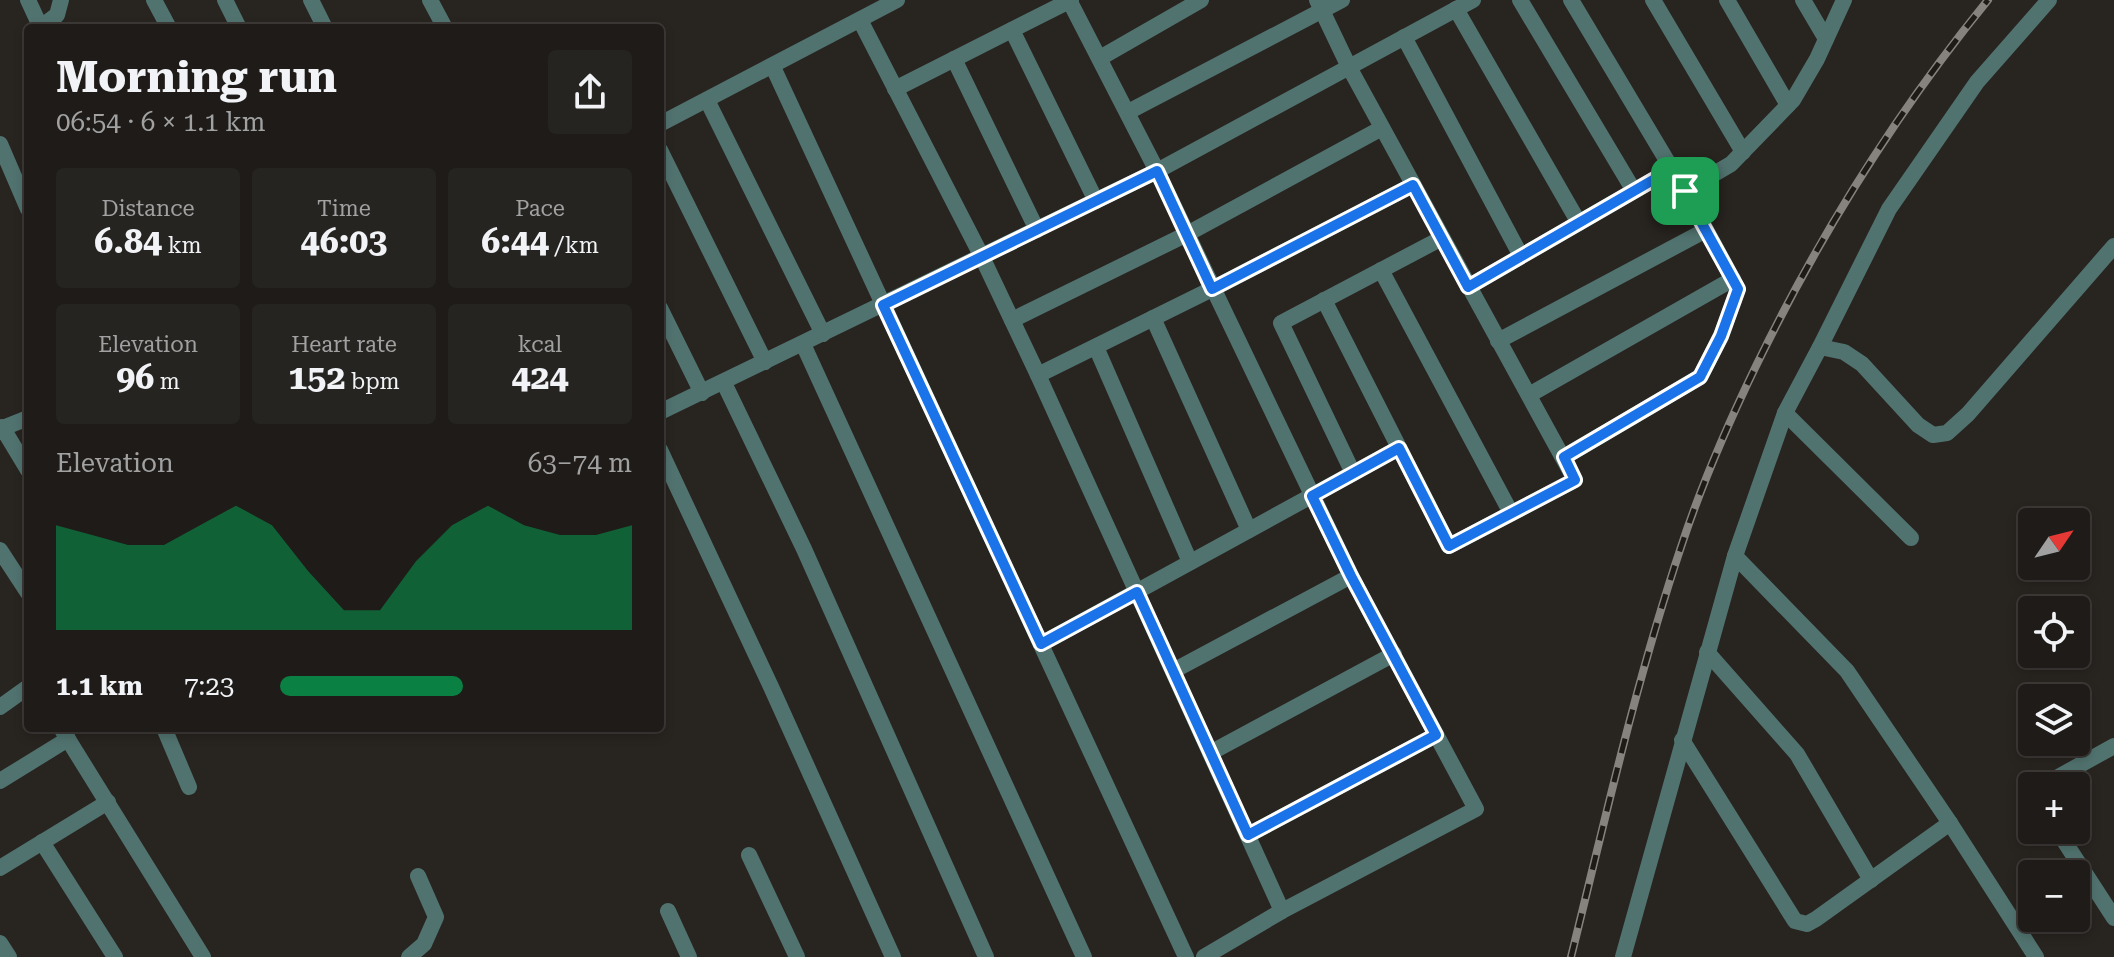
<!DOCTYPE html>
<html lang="en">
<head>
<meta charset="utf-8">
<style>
  :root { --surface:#1e1b18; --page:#262421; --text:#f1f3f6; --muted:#a1a1a2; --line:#3c3937; --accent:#0b8043 }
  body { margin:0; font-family:"Roboto Serif",serif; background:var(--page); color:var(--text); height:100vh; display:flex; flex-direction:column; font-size:30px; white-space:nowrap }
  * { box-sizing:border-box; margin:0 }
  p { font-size:26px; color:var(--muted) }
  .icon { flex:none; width:44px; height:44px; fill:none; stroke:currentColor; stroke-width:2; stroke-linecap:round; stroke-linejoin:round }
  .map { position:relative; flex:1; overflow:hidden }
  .sheet { position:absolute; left:24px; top:24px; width:640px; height:708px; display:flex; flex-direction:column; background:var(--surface); border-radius:8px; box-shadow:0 4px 12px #0003,0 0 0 2px var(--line) }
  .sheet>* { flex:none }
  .needle { width:52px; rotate:55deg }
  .fabs { position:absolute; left:2018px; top:508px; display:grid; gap:16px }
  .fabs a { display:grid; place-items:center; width:72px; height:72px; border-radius:8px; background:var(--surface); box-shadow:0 4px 12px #0003,0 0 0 2px var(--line); font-size:40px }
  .pin { position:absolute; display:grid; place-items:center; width:68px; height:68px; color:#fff; margin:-34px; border-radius:16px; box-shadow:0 4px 12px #0006 }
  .round { display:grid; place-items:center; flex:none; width:84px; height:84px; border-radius:8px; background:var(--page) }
  .summary { display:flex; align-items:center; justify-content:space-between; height:136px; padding:0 32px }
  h1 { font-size:44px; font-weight:700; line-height:60px }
  .stats { display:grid; grid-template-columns:repeat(3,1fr); gap:12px; height:136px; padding:8px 32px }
  .stats div { display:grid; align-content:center; border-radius:8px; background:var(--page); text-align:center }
  .stats b { font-size:34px; font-weight:700 }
  .stats small { font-size:22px; font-weight:400 }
  .stats p { font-size:22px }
  .chart { height:224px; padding:16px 32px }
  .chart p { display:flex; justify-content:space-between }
  .chart svg { width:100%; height:144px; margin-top:8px; fill:var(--accent); opacity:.7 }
  ul { padding:0 32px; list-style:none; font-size:26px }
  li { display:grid; grid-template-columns:128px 96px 1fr; align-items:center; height:60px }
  li i { height:20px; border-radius:10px; background:var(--accent) }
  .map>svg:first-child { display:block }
</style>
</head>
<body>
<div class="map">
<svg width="2114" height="957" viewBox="0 0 2114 957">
  <rect width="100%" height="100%" fill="#282420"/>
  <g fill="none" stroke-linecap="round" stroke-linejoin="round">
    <g stroke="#51736f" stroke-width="16">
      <path d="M28,0L41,28"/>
      <path d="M154,0L169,28"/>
      <path d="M225,0L239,28"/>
      <path d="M311,0L325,28"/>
      <path d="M430,0L445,28"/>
      <path d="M1069,0L1157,171L1351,576L1476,809L1282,911L1204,957"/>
      <path d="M1317,0L1349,67L1575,480L1449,546L1324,300"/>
      <path d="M1520,0L1634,191"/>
      <path d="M1653,0L1743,152"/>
      <path d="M1727,0L1788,105"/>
      <path d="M1803,0L1826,39"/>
      <path d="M1456,9L1579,223"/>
      <path d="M860,20L982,257L1038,375L1282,911"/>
      <path d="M41,27L57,15L61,0"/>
      <path d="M1012,30L1096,201"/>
      <path d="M1404,37L1521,256"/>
      <path d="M1100,58L1201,0"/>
      <path d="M954,59L1037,230"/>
      <path d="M773,67L1186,957"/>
      <path d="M895,89L1071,0"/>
      <path d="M707,100L823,334"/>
      <path d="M1128,112L1342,0"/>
      <path d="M660,124L897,0"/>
      <path d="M0,144L28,209"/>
      <path d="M660,150L765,362"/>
      <path d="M1685,191L1731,164L1793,100L1817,59L1844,0"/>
      <path d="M1381,270L1511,513"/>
      <path d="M1468,287L1672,169"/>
      <path d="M660,308L702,393"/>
      <path d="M1153,318L1249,530"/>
      <path d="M1012,320L1187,234L1382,128"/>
      <path d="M1498,341L1706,230"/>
      <path d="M803,344L1084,957"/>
      <path d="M1096,347L1190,562"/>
      <path d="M1820,347L1844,352L1862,364L1918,425L1933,435L1947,433L1968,414L2114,246"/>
      <path d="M1038,375L1212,289L1413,185"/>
      <path d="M724,383L804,549L986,957"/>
      <path d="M1529,395L1733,279"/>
      <path d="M660,412L1157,171L1473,0"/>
      <path d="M1785,413L1911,538"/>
      <path d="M2,427L28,470"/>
      <path d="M0,429L28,418"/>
      <path d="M660,450L772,689L893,957"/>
      <path d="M1564,457L1700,377L1721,336L1738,289L1685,191L1571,0"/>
      <path d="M1353,473L1281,323L1442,238"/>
      <path d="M0,550L28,593"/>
      <path d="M1735,556L1847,671L1950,823L2036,957"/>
      <path d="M1041,644L1399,448"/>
      <path d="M1707,652L1797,754L1871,880"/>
      <path d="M1173,671L1351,576"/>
      <path d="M0,707L28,687"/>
      <path d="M61,728L203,957"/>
      <path d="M164,728L189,787"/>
      <path d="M1682,740L1795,921L1807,924L1816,919L1950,823"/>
      <path d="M1210,753L1394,654"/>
      <path d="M0,781L68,739"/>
      <path d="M2042,786L2114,746"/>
      <path d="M2057,830L2114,918"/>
      <path d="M1248,835L1436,735"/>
      <path d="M42,842L115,957"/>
      <path d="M749,855L797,957"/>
      <path d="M0,868L108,802"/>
      <path d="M668,911L689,957"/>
      <path d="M0,943L9,957"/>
      <path d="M409,957L424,944L436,917L418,876"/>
      <path d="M1623,957L1735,556L1785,413L1820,347L1889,209L1977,82L2049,0"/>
    </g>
    <defs>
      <path id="rail" d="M1571,957C1605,820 1636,681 1681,547C1701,486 1727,426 1755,368C1819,236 1895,114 1988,0"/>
    </defs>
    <use href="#rail" stroke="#86837f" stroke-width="8"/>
    <use href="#rail" stroke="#1e1b17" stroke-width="5" stroke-dasharray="15" stroke-linecap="butt"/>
  </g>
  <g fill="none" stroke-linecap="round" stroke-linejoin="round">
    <defs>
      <path id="route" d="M1672,169L1738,289L1721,336L1700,377L1564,457L1575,480L1449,546L1399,448L1312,496L1351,576L1436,735L1248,835L1137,592L1041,644L883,305L1157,171L1212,289L1413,185L1468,287Z"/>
    </defs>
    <use href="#route" stroke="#fff" stroke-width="16"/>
    <use href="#route" stroke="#1a73e8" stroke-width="10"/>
  </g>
</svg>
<div class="fabs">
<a><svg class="needle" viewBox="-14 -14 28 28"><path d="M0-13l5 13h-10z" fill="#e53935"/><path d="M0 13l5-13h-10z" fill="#a1a1a2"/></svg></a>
<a><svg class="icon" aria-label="locate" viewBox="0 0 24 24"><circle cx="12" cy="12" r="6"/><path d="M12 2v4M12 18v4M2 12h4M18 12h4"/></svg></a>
<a><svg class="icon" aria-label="layers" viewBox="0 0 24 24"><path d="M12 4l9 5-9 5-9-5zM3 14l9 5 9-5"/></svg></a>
<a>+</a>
<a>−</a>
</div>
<div class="pin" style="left:1685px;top:191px;background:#1e9e55"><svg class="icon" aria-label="arrive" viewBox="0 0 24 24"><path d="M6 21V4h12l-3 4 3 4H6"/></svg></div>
<section class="sheet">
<div class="summary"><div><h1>Morning run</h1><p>06:54 · 6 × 1.1 km</p></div><a class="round"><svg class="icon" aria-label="share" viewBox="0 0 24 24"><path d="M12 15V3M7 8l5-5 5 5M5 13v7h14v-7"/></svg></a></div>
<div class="stats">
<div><p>Distance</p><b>6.84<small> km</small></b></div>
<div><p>Time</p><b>46:03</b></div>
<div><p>Pace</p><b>6:44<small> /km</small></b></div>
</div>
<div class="stats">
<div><p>Elevation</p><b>96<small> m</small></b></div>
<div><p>Heart rate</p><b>152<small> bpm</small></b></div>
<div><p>kcal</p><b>424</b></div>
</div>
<div class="chart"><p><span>Elevation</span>63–74 m</p>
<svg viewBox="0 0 160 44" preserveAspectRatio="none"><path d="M0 44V12L10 15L20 18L30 18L40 12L50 6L60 12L70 26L80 38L90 38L100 23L110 12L120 6L130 12L140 15L150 15L160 12V44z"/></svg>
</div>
<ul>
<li><b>1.1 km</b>7:23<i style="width:52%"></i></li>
</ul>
</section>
</div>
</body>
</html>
